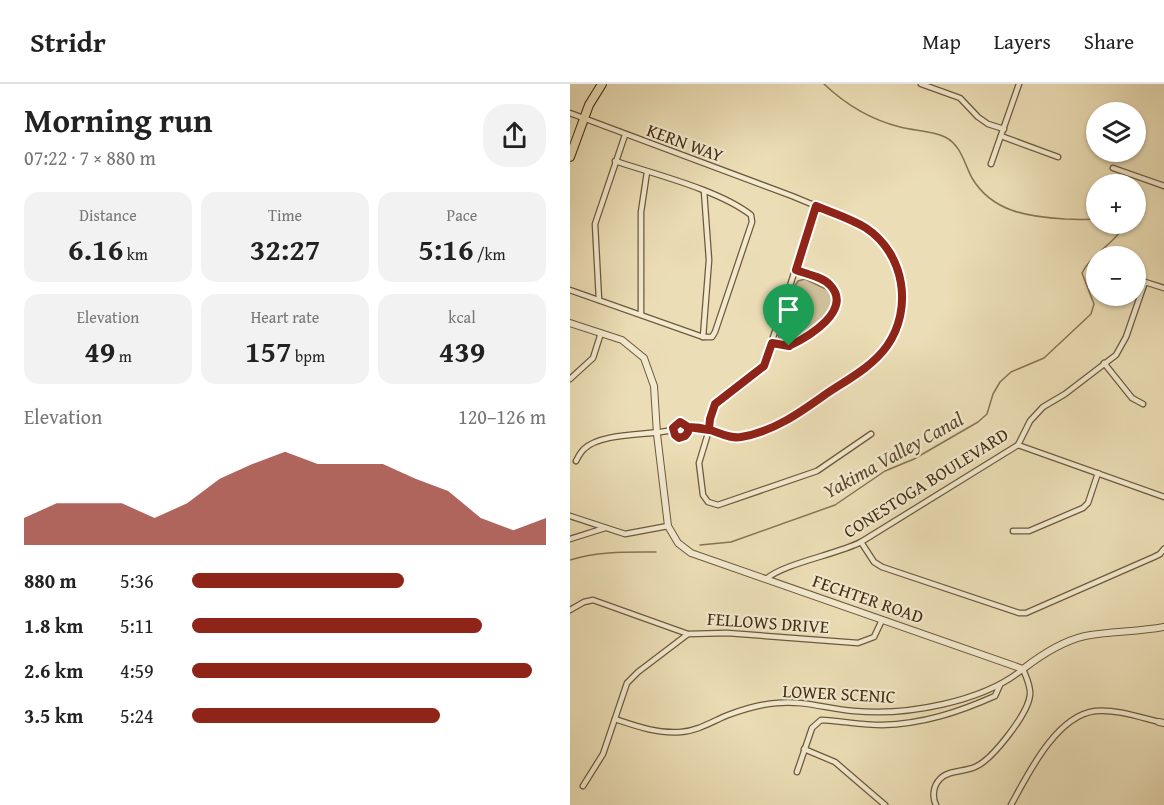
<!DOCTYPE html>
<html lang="en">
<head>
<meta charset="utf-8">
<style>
  :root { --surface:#fff; --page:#f2f2f2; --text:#222; --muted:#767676; --line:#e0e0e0; --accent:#8f2418 }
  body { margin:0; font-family:"Gentium Book Plus",serif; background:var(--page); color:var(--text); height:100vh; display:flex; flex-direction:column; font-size:22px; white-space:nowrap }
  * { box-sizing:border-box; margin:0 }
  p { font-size:20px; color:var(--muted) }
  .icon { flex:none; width:33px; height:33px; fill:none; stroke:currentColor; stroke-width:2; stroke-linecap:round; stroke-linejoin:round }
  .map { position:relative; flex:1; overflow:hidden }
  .details { display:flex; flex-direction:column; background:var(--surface); width:570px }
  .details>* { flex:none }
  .fabs { position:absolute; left:516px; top:18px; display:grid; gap:12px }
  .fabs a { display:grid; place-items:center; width:60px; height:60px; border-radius:50%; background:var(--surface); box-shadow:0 2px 4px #0004; font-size:30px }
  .pin { position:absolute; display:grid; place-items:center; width:51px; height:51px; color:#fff; margin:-62px -26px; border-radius:50% 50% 50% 0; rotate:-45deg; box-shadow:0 0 6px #0007 }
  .pin .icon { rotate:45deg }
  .round { display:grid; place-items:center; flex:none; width:63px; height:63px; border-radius:24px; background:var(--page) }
  .overview { display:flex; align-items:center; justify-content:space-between; height:102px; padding:0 24px }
  h1 { font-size:33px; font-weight:700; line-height:45px }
  .stats { display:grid; grid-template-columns:repeat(3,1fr); gap:9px; height:102px; padding:6px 24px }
  .stats div { display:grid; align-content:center; border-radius:15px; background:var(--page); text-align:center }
  .stats b { font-size:30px; font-weight:700 }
  .stats small { font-size:16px; font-weight:400 }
  .stats p { font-size:16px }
  .chart { height:168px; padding:12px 24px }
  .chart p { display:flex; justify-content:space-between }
  .chart svg { width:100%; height:108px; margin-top:6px; fill:var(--accent); opacity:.7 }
  ul { padding:0 24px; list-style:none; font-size:20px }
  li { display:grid; grid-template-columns:96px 72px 1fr; align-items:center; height:45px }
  li i { height:15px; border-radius:8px; background:var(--accent) }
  header { display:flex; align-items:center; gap:36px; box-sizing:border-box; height:84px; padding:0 30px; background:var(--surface); border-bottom:2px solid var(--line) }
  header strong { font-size:28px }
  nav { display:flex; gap:33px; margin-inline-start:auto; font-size:21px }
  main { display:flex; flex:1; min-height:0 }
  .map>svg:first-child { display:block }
</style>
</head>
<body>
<header>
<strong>Stridr</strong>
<nav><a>Map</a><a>Layers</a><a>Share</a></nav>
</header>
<main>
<section class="details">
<div class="overview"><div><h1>Morning run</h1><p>07:22 · 7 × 880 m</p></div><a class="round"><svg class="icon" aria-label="share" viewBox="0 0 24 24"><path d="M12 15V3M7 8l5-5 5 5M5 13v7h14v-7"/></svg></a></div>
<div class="stats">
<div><p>Distance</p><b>6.16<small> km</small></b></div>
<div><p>Time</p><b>32:27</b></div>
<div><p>Pace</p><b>5:16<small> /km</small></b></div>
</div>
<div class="stats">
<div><p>Elevation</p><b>49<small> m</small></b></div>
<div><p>Heart rate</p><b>157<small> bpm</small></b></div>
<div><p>kcal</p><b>439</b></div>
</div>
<div class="chart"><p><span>Elevation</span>120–126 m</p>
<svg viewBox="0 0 160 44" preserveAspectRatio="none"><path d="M0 44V33L10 27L20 27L30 27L40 33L50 27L60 17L70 11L80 6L90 11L100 11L110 11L120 17L130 22L140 33L150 38L160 33V44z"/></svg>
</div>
<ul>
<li><b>880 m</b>5:36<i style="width:60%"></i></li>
<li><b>1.8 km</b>5:11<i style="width:82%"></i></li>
<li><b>2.6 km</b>4:59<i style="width:96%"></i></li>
<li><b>3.5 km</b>5:24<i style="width:70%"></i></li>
</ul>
</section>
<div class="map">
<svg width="594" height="721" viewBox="0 0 594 721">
  <rect width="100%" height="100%" fill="#ebddb5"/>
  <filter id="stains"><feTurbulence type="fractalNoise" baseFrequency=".00333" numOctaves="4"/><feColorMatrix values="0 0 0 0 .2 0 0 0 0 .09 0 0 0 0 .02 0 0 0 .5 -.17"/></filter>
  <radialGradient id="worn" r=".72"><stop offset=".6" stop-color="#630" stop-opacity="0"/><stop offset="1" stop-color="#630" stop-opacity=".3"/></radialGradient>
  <path fill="#cebf99" stroke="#887655" stroke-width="1.5" d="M235,195L258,206L262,213V222L256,233L220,258L211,257L208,251L224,203L228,197Z"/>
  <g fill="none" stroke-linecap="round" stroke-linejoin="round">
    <g stroke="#867352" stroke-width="1.5">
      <path d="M254,0C275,20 302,36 330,43C344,47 361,46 375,53C391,61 394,79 402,94C422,128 459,133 495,135C506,135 515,137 526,134"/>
      <path d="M130,461L161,458L265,421L315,387L344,375L408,338L417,330L423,310L430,298L441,288L474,274L521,230L524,220L512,189C522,169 546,159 555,140"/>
      <path d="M0,476C28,467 57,468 86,468"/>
    </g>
    <defs>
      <g id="minor">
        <path d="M351,0L390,14L408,33L418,40L434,45"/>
        <path d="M0,29L222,112L280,136L296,144L307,153L317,165L328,186L332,221L328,240L316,263L300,280L217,337L173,353L160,352L139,346L118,343"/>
        <path d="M431,52L488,73"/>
        <path d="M421,80L449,0"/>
        <path d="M543,84L594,102"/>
        <path d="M246,122L194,281L149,316L143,324L139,346L129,379L133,411L138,418L148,421L247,387L301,350"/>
        <path d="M0,206L133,253H142L145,248L182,138L181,131C149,106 84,90 45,77"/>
        <path d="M29,216L25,140L55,51"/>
        <path d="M71,230V128L77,88"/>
        <path d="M133,253L139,176L134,107"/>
        <path d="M202,259L215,263L224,260L258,236L266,222L265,208L259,199L226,186"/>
        <path d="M534,279L562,314L573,320"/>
        <path d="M0,295L23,274L31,249"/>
        <circle cx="110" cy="346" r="8"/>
        <path d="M448,361L594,413"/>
        <path d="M6,377C8,373 11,368 14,365C32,348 78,352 102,346"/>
        <path d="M0,432L55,450L98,442"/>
        <path d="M443,447H459L513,424L518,419L528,389"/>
        <path d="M0,455L35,444"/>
        <path d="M291,458L304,478L312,483L449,529H456L584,473L590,470L594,465"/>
        <path d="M196,495C215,479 265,471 291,458L448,361L460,337L473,323L495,310L546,271L556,253L575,198L594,204"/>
        <path d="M0,526L14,518L23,516L118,550"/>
        <path d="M45,635C66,642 88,650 111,648C128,647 143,637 158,631C174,625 191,620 207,619C233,616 258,625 284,627C336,632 413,618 453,585C456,593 461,602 460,611C458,630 422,676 405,683C394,688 378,686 370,695C363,702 362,713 366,721"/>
        <path d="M234,665L265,678L315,721"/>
        <path d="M227,688L242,644L251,636C271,637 292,641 312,641C353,640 389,628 425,612L430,601"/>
        <path d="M13,702L33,670L57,599L68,588L118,550L157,549L288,559L304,553L312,536"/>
        <path d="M441,721C458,690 486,632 525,627C546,625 569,633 589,638"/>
      </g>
      <g id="tertiary">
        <path d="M0,239L52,256L74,274L84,302L87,350L98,442L108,459L121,469L453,585C471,571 493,557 515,552C541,547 568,548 594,543"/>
        <path d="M589,638L594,639"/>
      </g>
      <path id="primary" d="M0,73L19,21L32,0"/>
    </defs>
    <use href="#minor" stroke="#6d593a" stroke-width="7"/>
    <use href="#tertiary" stroke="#6d593a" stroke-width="8"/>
    <use href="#primary" stroke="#432d11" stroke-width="10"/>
    <use href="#minor" stroke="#f2e9cf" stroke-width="4.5"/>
    <use href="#tertiary" stroke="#f2e9cf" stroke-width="6"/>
    <use href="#primary" stroke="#ebddb5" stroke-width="8"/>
  </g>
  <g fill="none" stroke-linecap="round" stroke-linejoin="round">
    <defs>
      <path id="route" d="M219,262L202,259L194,282L145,320L140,335L139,346L118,343L110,338L103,344L105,351L109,354L115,352L118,348V343C125,343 133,344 140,346C150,349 161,355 171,353C203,348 231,328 256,310C277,296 302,283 317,262C343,225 335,170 296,144C282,135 263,129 246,122L226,186C236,190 253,193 260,201C284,226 238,253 219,262"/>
    </defs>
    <use href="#route" stroke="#fff" stroke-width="12"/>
    <use href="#route" stroke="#8f2418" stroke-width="8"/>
  </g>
  <g text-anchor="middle" stroke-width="4.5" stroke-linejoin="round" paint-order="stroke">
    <g font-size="18" fill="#432d11" stroke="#f2e9cf">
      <text transform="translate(115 59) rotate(20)" y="6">KERN WAY</text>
      <text transform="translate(356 399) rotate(-32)" y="6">CONESTOGA BOULEVARD</text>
      <text transform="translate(298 515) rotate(19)" y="6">FECHTER ROAD</text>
      <text transform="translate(198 539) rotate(4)" y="6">FELLOWS DRIVE</text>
      <text transform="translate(269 610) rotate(3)" y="6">LOWER SCENIC</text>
    </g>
    <g font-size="20" font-style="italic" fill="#5f4a2c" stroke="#f2e9cf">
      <text transform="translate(323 371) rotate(-29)" y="7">Yakima Valley Canal</text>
    </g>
  </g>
  <rect width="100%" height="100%" filter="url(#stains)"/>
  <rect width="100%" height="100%" fill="url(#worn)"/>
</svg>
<div class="fabs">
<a><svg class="icon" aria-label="layers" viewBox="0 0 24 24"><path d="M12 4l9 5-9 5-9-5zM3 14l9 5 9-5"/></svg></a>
<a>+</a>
<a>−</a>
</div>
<div class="pin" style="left:219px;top:262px;background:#1e9e55"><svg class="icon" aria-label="arrive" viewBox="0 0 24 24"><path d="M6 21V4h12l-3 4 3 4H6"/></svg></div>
</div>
</main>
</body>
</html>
